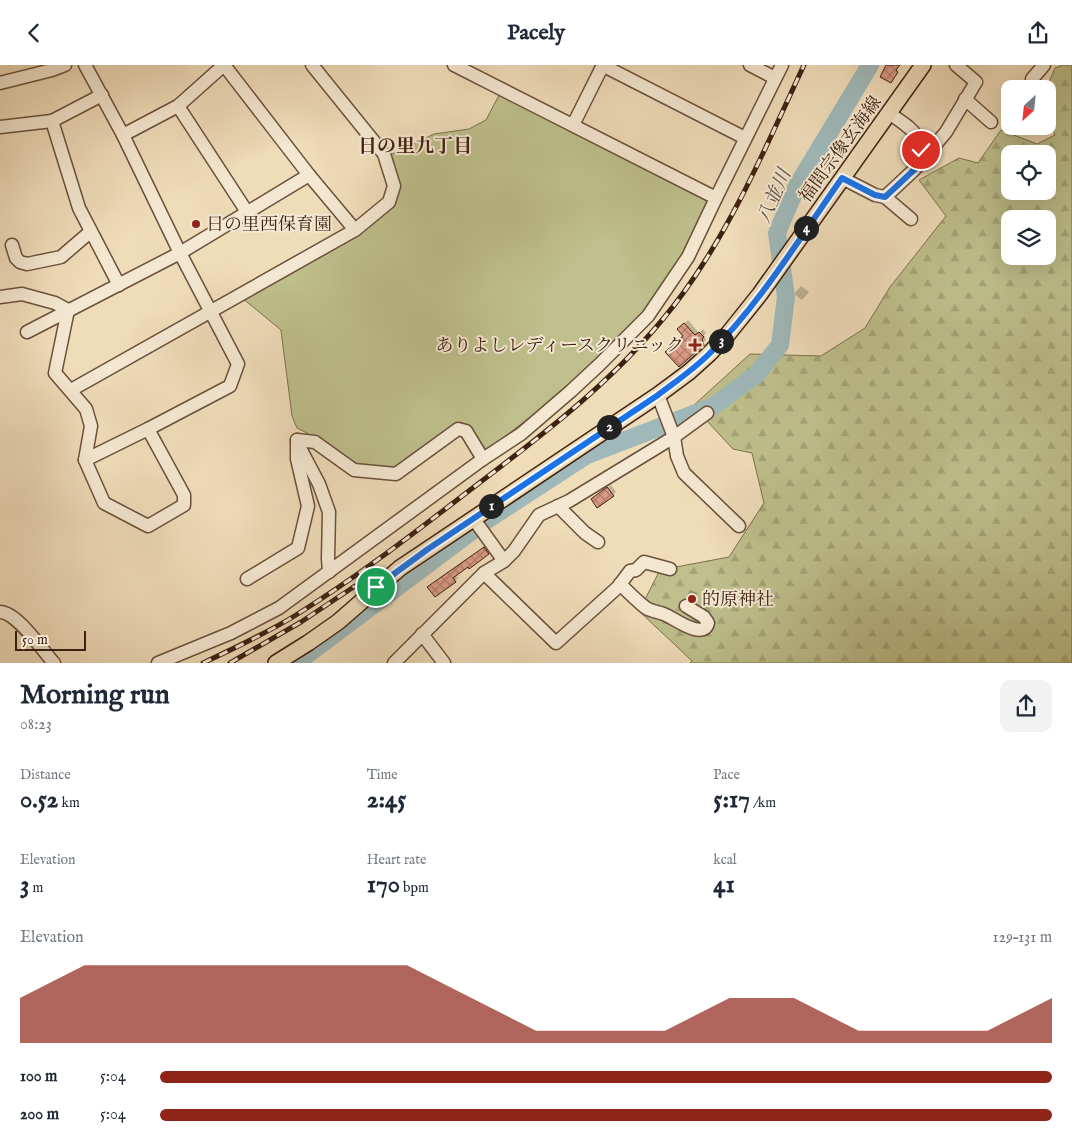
<!DOCTYPE html>
<html lang="en">
<head>
<meta charset="utf-8">
<style>
  :root { --surface:#fff; --page:#f2f2f3; --text:#1f2937; --muted:#747a83; --accent:#8f2418 }
  body { margin:0; font-family:"IM FELL English","Noto Serif JP",serif; background:var(--page); color:var(--text); height:100vh; display:flex; flex-direction:column; font-size:19px; white-space:nowrap }
  * { box-sizing:border-box; margin:0 }
  p { font-size:16px; color:var(--muted) }
  .icon { flex:none; width:28px; height:28px; fill:none; stroke:currentColor; stroke-width:2; stroke-linecap:round; stroke-linejoin:round }
  .map { position:relative; height:598px; overflow:hidden }
  .drawer { display:flex; flex-direction:column; background:var(--surface); flex:1 }
  .drawer>* { flex:none }
  .needle { width:32px; rotate:207deg }
  .tools { position:absolute; left:1001px; top:15px; display:grid; gap:10px }
  .tools a { display:grid; place-items:center; width:55px; height:55px; border-radius:10px; background:var(--surface); box-shadow:0 5px 20px #0002; font-size:25px }
  .scale { position:absolute; left:15px; bottom:12px; width:71px; box-sizing:border-box; padding-left:5px; border:2px solid #3f2111; border-top:0; font-size:14px; line-height:18px; white-space:nowrap; color:#3f2111; -webkit-text-stroke:4px #f5e8d2; paint-order:stroke }
  .pin { position:absolute; display:grid; place-items:center; width:42px; height:42px; color:#fff; margin:-21px; border:2px solid #fff; border-radius:50%; box-shadow:0 1px 5px #0007 }
  .km { position:absolute; width:25px; height:25px; margin:-12px; border-radius:50%; background:#222; color:#fff; font-size:14px; line-height:25px; text-align:center }
  .round { display:grid; place-items:center; flex:none; width:52px; height:52px; border-radius:10px; background:var(--page) }
  .summary { display:flex; align-items:center; justify-content:space-between; height:85px; padding:0 20px }
  h1 { font-size:28px; font-weight:800; line-height:38px }
  .stats { display:grid; grid-template-columns:repeat(3,1fr); gap:8px; height:85px; padding:5px 20px }
  .stats div { display:grid; align-content:center }
  .stats b { font-size:25px; font-weight:800 }
  .stats small { font-size:14px; font-weight:400 }
  .stats p { font-size:14px }
  .chart { height:140px; padding:10px 20px }
  .chart p { display:flex; justify-content:space-between }
  .chart svg { width:100%; height:90px; margin-top:5px; fill:var(--accent); opacity:.7 }
  ul { padding:0 20px; list-style:none; font-size:16px }
  li { display:grid; grid-template-columns:80px 60px 1fr; align-items:center; height:38px }
  li i { height:12px; border-radius:6px; background:var(--accent) }
  header { display:flex; justify-content:space-between; align-items:center; height:65px; padding:0 20px; background:var(--surface); font-size:22px; font-weight:800 }
  .map>svg:first-child { display:block }
</style>
</head>
<body>
<header><svg class="icon" aria-label="back" viewBox="0 0 24 24"><path d="M15 5l-7 7 7 7"/></svg>Pacely<svg class="icon" aria-label="share" viewBox="0 0 24 24"><path d="M12 15V3M7 8l5-5 5 5M5 13v7h14v-7"/></svg></header>
<div class="map">
<svg width="1072" height="598" viewBox="0 0 1072 598">
  <defs>
    <pattern id="forest-firs" width="22" height="20" patternUnits="userSpaceOnUse" patternTransform="scale(1.25)"><rect width="22" height="20" fill="#bebf8c"/><path d="M5 1l3.5 6h-7zM16 11l3.5 6h-7z" fill="#a4a478"/></pattern>
    <pattern id="building-cross-hatch" width="8" height="8" patternUnits="userSpaceOnUse" patternTransform="scale(1.25)"><rect width="8" height="8" fill="#d99984"/><path d="M0 0l8 8M0 8l8-8" fill="none" stroke="#b17c6b"/></pattern>
  </defs>
  <rect width="100%" height="100%" fill="#efdcb9"/>
  <filter id="stains"><feTurbulence type="fractalNoise" baseFrequency=".004" numOctaves="4"/><feColorMatrix values="0 0 0 0 .2 0 0 0 0 .09 0 0 0 0 .02 0 0 0 .5 -.17"/></filter>
  <radialGradient id="worn" r=".72"><stop offset=".6" stop-color="#630" stop-opacity="0"/><stop offset="1" stop-color="#630" stop-opacity=".3"/></radialGradient>
  <path fill="url(#forest-firs)" stroke="#7e704e" fill-rule="evenodd" d="M1063,0H1072V598H690L692,596L639,546L660,505L729,492L764,438L752,388L733,384L693,341L750,289L821,291L865,263L890,222L946,151L919,115L959,93L978,98L1001,65L1037,79L1055,70L1048,53L1046,24L1055,3ZM1010,89H1048V126H1010ZM1010,154H1048V191H1010Z"/>
  <path fill="#bebf8c" stroke="#7e704e" d="M502,30L706,132L709,137L680,197L641,251L564,326L486,386L480,383L462,357L395,406L349,400L307,368L297,363L292,351L281,265L242,233L391,140L390,93L392,89L434,69L469,64L486,55L498,32Z"/>
  <g fill="#0003">
    <path d="M801,221L809,227L802,235L794,229Z"/>
    <path d="M688,255L699,268L703,264L706,268L704,270L706,275L679,300L685,271L679,264Z"/>
    <path d="M611,420L616,427L613,430L595,431Z"/>
    <path d="M487,480L491,486L455,510L458,513L455,516L432,519Z"/>
    <path d="M690,525L698,528L694,535L686,532Z"/>
  </g>
  <g fill="none" stroke-linecap="round" stroke-linejoin="round">
    <path stroke="#9fb9ba" stroke-width="18" d="M296,598L484,457L587,390L712,342L756,310L780,280L786,232L777,168L797,121L870,0"/>
  </g>
  <g fill="url(#building-cross-hatch)" stroke="#3f2111">
    <path d="M886,0H900L896,5L898,7L891,18L880,12Z"/>
    <path d="M684,258L695,270L699,267L704,272L702,274L704,280L679,302L665,287L683,271L677,264Z"/>
    <path d="M607,422L614,431L597,443L591,434Z"/>
    <path d="M484,482L489,489L469,504L468,502L453,513L456,517L435,532L427,522Z"/>
  </g>
  <g fill="none" stroke-linecap="round" stroke-linejoin="round">
    <defs>
      <g id="minor">
        <path d="M224,0L309,110L355,165"/>
        <path d="M454,0L716,133"/>
        <path d="M602,0L745,73"/>
        <path d="M750,0L775,13"/>
        <path d="M1032,14L1044,0"/>
        <path d="M0,18L52,5L65,0"/>
        <path d="M965,34L991,57"/>
        <path d="M178,41L247,147"/>
        <path d="M889,48C911,64 926,69 916,99"/>
        <path d="M52,56L79,143L119,220"/>
        <path d="M573,60L603,0"/>
        <path d="M0,62L52,56L102,30"/>
        <path d="M123,70L178,41L224,0"/>
        <path d="M842,113L875,130L885,132L911,154"/>
        <path d="M885,132L915,104L946,67L976,17L956,0"/>
        <path d="M12,180L16,193L20,197L27,199L61,192L90,167"/>
        <path d="M0,232L22,229L55,238L68,245"/>
        <path d="M68,245L55,308L86,344L91,361L85,395L104,438L148,461L184,440V430L148,364"/>
        <path d="M27,267L180,188L309,110"/>
        <path d="M71,325L355,165L389,137L394,121L384,89L312,0"/>
        <path d="M658,330L674,372L677,391L684,408L739,461"/>
        <path d="M297,375L315,377L354,405L396,409L458,364L466,366L483,394"/>
        <path d="M300,383L319,419L329,447L328,494L329,507"/>
        <path d="M85,395L148,364L230,321L238,299L180,188L123,70L85,0"/>
        <path d="M558,441L585,468L598,477"/>
        <path d="M473,453L504,496"/>
        <path d="M484,508L556,578L618,522L630,506L636,505L644,497L670,504"/>
        <path d="M247,514L298,483L308,441L297,394V375"/>
        <path d="M620,519C629,528 637,536 646,543C653,547 661,547 668,551C676,555 704,575 708,558L704,552L686,541"/>
        <path d="M0,547C17,547 42,585 54,598"/>
        <path d="M422,569L444,598"/>
        <path d="M158,598L231,568L279,543L483,394L521,369L571,326L599,300L648,251L688,192L716,133L782,0"/>
        <path d="M394,598L484,508L504,496L514,486L539,450L569,436L674,372L707,348"/>
      </g>
      <path id="major" d="M276,598L308,578L338,557L400,503L658,330L689,307L709,289L728,269L760,229L923,0"/>
    </defs>
    <use href="#minor" stroke="#6b503b" stroke-width="15"/>
    <use href="#major" stroke="#3f2111" stroke-width="18"/>
    <use href="#minor" stroke="#f5e8d2" stroke-width="12"/>
    <use href="#major" stroke="#efdcb9" stroke-width="15"/>
    <defs>
      <g id="rail">
        <path d="M203,598C235,583 267,568 296,550C357,512 413,469 470,425C548,366 626,307 684,227C734,158 768,77 804,0"/>
        <path d="M230,598L301,557L355,521"/>
      </g>
    </defs>
    <use href="#rail" stroke="#3f2111" stroke-width="5"/>
    <use href="#rail" stroke="#f5e8d2" stroke-width="3" stroke-dasharray="9" stroke-linecap="butt"/>
  </g>
  <g fill="none" stroke-linecap="round" stroke-linejoin="round">
    <defs>
      <path id="route" d="M376,522L428,484L658,330C675,317 693,305 709,289C760,239 801,171 842,113L875,130L885,132L915,104L921,85"/>
    </defs>
    <use href="#route" stroke="#fff" stroke-width="10"/>
    <use href="#route" stroke="#1a73e8" stroke-width="6"/>
  </g>
  <g fill="#8f2418" stroke="#f5e8d2" stroke-width="2">
    <circle cx="196" cy="159" r="5"/>
    <path d="M692.5 272.5h5v5h5v5h-5v5h-5v-5h-5v-5h5z"/>
    <circle cx="692" cy="534" r="5"/>
  </g>
  <g text-anchor="middle" stroke-width="4" stroke-linejoin="round" paint-order="stroke">
    <g font-size="18" fill="#3f2111" stroke="#f5e8d2">
      <text transform="translate(840 84) rotate(-54)" y="6">福間宗像玄海線</text>
    </g>
    <g font-size="18" fill="#3f2111" stroke="#f5e8d2" text-anchor="start">
      <text x="206" y="165">日の里西保育園</text>
      <text x="684" y="286" text-anchor="end">ありよしレディースクリニック</text>
      <text x="702" y="540">的原神社</text>
    </g>
    <g font-size="19" font-weight="bold" fill="#3f2111" stroke="#f5e8d2">
      <text x="415" y="87">日の里九丁目</text>
    </g>
    <g font-size="19" font-style="italic" fill="#5c4f44" stroke="#f5e8d2">
      <text transform="translate(773 131) rotate(-67)" y="7">八並川</text>
    </g>
  </g>
  <rect width="100%" height="100%" filter="url(#stains)"/>
  <rect width="100%" height="100%" fill="url(#worn)"/>
</svg>
<div class="tools">
<a><svg class="needle" viewBox="-14 -14 28 28"><path d="M0-13l5 13h-10z" fill="#e53935"/><path d="M0 13l5-13h-10z" fill="#747a83"/></svg></a>
<a><svg class="icon" aria-label="locate" viewBox="0 0 24 24"><circle cx="12" cy="12" r="6"/><path d="M12 2v4M12 18v4M2 12h4M18 12h4"/></svg></a>
<a><svg class="icon" aria-label="layers" viewBox="0 0 24 24"><path d="M12 4l9 5-9 5-9-5zM3 14l9 5 9-5"/></svg></a>
</div>
<div class="scale">50 m</div>
<div class="pin" style="left:376px;top:522px;background:#1e9e55"><svg class="icon" aria-label="arrive" viewBox="0 0 24 24"><path d="M6 21V4h12l-3 4 3 4H6"/></svg></div>
<div class="pin" style="left:921px;top:85px;background:#d93025"><svg class="icon" aria-label="check" viewBox="0 0 24 24"><path d="M5 12l5 5 9-10"/></svg></div>
<b class="km" style="left:491px;top:441px">1</b>
<b class="km" style="left:609px;top:362px">2</b>
<b class="km" style="left:721px;top:276px">3</b>
<b class="km" style="left:806px;top:163px">4</b>
</div>
<section class="drawer">
<div class="summary"><div><h1>Morning run</h1><p>08:23</p></div><a class="round"><svg class="icon" aria-label="share" viewBox="0 0 24 24"><path d="M12 15V3M7 8l5-5 5 5M5 13v7h14v-7"/></svg></a></div>
<div class="stats">
<div><p>Distance</p><b>0.52<small> km</small></b></div>
<div><p>Time</p><b>2:45</b></div>
<div><p>Pace</p><b>5:17<small> /km</small></b></div>
</div>
<div class="stats">
<div><p>Elevation</p><b>3<small> m</small></b></div>
<div><p>Heart rate</p><b>170<small> bpm</small></b></div>
<div><p>kcal</p><b>41</b></div>
</div>
<div class="chart"><p><span>Elevation</span>129–131 m</p>
<svg viewBox="0 0 160 44" preserveAspectRatio="none"><path d="M0 44V22L10 6L20 6L30 6L40 6L50 6L60 6L70 22L80 38L90 38L100 38L110 22L120 22L130 38L140 38L150 38L160 22V44z"/></svg>
</div>
<ul>
<li><b>100 m</b>5:04<i style="width:100%"></i></li>
<li><b>200 m</b>5:04<i style="width:100%"></i></li>
</ul>
</section>
</body>
</html>
